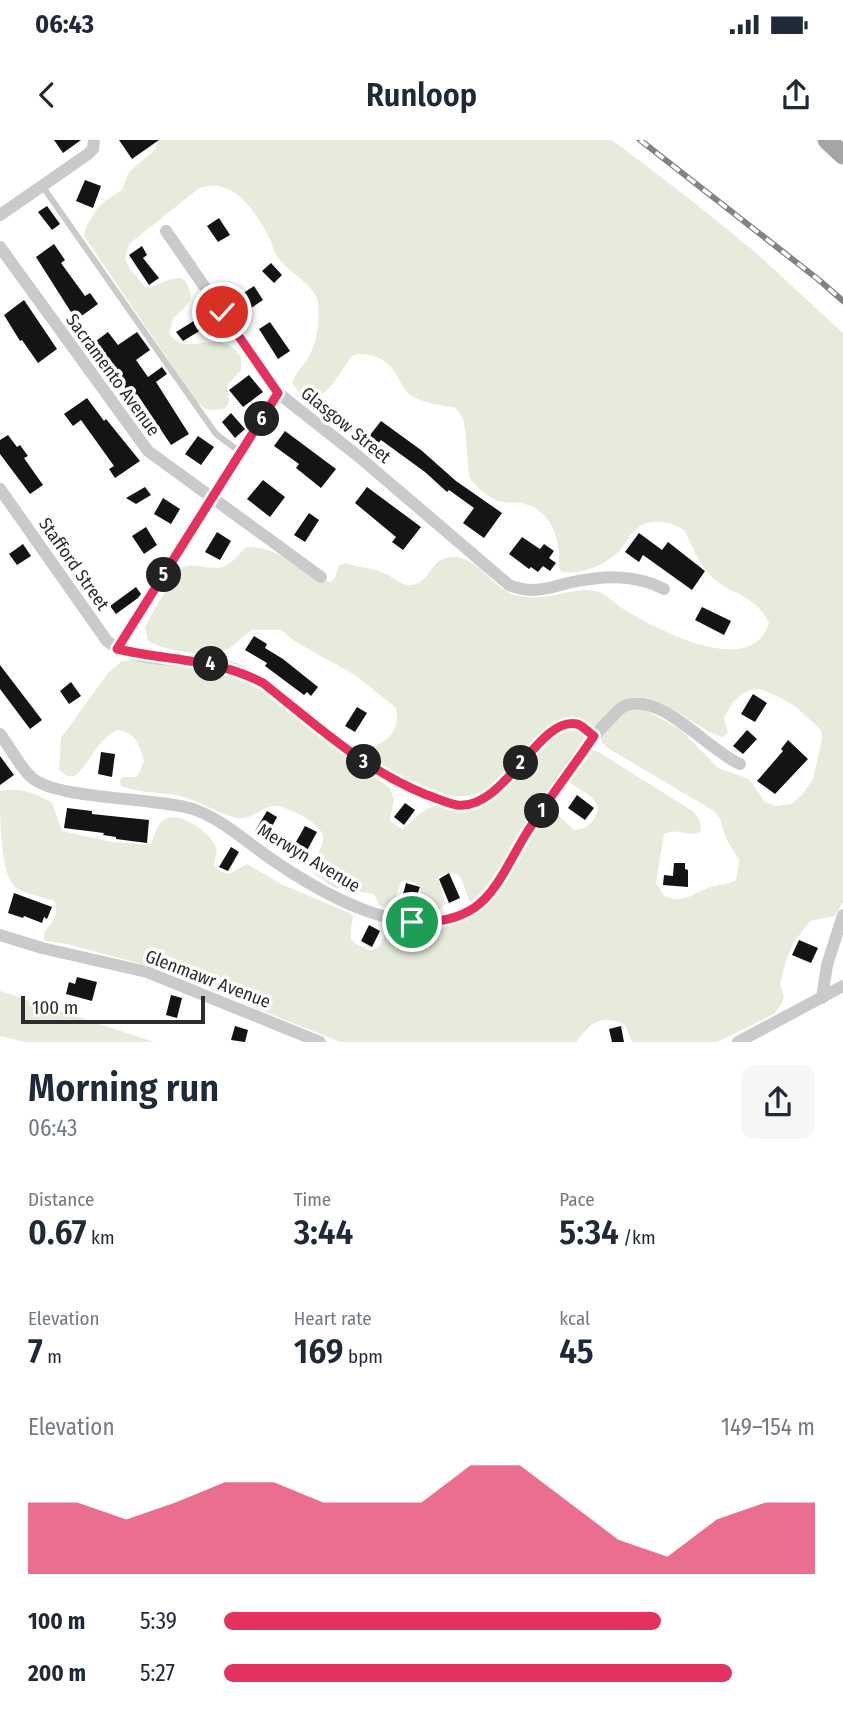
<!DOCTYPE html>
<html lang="en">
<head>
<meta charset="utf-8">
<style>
  :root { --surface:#fff; --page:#f6f6f7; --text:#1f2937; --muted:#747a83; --accent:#e2325d }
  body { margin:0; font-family:"Fira Sans Condensed",sans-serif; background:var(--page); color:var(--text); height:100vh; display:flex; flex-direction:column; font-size:26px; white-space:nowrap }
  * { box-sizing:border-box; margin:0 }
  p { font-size:23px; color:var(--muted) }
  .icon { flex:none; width:38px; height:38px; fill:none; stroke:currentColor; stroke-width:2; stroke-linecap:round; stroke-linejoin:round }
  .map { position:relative; height:902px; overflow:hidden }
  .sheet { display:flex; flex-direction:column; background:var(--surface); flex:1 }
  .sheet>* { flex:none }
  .scale { position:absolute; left:21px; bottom:18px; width:184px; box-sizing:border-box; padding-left:7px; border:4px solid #2d2d2d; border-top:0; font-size:19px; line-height:24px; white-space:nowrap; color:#2d2d2d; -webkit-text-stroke:5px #fff; paint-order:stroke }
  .pin { position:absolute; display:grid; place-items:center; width:60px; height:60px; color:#fff; margin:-30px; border:4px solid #fff; border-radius:50%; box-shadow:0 2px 7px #0007 }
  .km { position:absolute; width:35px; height:35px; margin:-18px; border-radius:50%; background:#222; color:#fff; font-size:19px; line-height:35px; text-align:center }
  .round { display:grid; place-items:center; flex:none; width:74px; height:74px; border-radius:14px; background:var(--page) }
  .summary { display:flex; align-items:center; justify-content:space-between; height:119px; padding:0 28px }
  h1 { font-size:38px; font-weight:600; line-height:52px }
  .metrics { display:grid; grid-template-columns:repeat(3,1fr); gap:10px; height:119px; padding:7px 28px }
  .metrics div { display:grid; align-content:center }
  .metrics b { font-size:35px; font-weight:600 }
  .metrics small { font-size:19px; font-weight:400 }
  .metrics p { font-size:19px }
  .chart { height:196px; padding:14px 28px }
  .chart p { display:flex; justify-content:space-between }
  .chart svg { width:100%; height:126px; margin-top:7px; fill:var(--accent); opacity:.7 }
  ul { padding:0 28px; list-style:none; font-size:23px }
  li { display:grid; grid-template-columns:112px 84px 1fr; align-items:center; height:52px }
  li i { height:18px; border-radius:9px; background:var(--accent) }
  .status { display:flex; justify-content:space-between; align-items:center; height:49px; padding:0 35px; background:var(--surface); direction:ltr }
  .status svg { height:19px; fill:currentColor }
  header { display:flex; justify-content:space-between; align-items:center; height:91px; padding:0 28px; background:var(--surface); font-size:32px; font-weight:600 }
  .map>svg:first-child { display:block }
</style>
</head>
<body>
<div class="status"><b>06:43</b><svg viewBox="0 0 49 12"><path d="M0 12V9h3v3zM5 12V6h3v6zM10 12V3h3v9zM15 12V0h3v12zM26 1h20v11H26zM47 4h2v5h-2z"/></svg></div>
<header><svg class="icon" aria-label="back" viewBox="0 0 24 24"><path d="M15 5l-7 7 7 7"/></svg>Runloop<svg class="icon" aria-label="share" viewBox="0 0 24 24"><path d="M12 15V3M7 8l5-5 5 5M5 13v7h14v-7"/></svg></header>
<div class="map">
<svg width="843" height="902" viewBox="0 0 843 902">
  <rect width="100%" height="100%" fill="#fff"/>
  <g fill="#e6ebdb">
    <path d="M158,0H612L691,60L755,112L843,193V762L835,776L810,781L794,802L786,820L780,844L784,857L782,863L774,874L717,902H632L625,885C600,873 591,883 576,902H340L156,828L67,804L44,800V793C51,783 61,774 54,761C42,757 24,754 14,746C0,731 0,674 0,651C21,647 33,652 52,663L62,691L107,701L146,705L152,703C154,695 157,684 165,679C180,671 209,692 215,705C219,712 214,719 214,726L221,732L229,734L247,724L281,744L349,773L353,776C350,799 345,801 372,811L380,806L389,787L436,788L465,781L480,770L545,673L557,674L574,690C582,689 589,687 594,679C607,661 582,651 568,642L589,610L597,611L694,672C698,678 703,684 700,692C686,698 679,687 664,694L656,742L664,756C687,764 688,755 708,748C718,744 726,746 736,740L739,720L726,698L720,679L714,671L606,607L601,601V596L626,570L642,568L681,590L718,628L749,639L765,662L776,666L791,664L802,655L813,639L822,599L821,590L795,566L779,557L760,549L750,550L742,554L733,562L724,578L728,593L722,597C695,590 648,540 619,563C610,570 602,582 593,591L571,581L488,650C447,671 396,635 361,614L364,609C387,605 401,590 396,568L355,535L296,502L281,490H252C242,496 236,506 225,510C205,518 167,511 148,501L145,488L148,481L177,431C190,419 208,431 223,427C232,424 239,414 246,407C285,406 300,437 330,442L335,438L339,425L346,423C358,428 370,427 382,432C393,436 403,449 416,444C432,438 430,418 453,417C477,416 493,449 515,455C545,464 576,444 599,452C609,456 616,465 625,470C658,490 752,540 769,483C755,453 726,454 709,434C698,422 692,405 684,390C670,381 647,377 634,391C629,396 626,403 621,409C608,424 582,435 562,432L559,428C561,400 552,369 521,363C515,362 510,363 504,362C492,361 476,347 469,337L465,288L463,278L456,268C443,265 424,264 412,256C404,251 401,242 396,234C388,219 369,211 353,215C338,233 318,282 292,243C295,234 301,228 306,221C317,205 320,183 318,163C315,144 289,133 279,119C274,113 273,106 270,99C257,74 232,33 198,49L129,104L125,119L129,128L146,148C165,146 187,121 191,159L182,171L173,178L169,194C189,221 217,182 241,217V230L227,246L229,260L228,265L224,269L213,270L205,269L197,262L84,96L86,87L97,69L105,61L122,50L129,32L156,9Z"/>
    <path d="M132,520L218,530L240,536L259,546L329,603L390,648L394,660L390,681L402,689C411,684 415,676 424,671C437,662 458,667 474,669L533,613L563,588L573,587L590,597L498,736L475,762H470C462,744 463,724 438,737L445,764L439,770C424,770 422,757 420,745L406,740L401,742L393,764L383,767L379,765L374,754L335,748L314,734L311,722C317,715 323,707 323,698C324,684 288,667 276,666C261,665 252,682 236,678C217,673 200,661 180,656C161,652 140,653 121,646L120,640L123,637H137L144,621C139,605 136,592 117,590C95,602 91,622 75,636H67L59,630L61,598L108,533L122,521Z"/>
    <path d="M0,851L154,902H25L0,896Z"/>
  </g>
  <g fill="#141414">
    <path d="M54,0H81L63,13Z"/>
    <path d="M119,0H159L132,19Z"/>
    <path d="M85,40L101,46L93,68L76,61Z"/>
    <path d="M47,66L60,84L52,90L38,72Z"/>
    <path d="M219,78L230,95L218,102L207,86Z"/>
    <path d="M54,104L65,120L61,123L85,156L90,153L98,164L76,180L36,117Z"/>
    <path d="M142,106L147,115L143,118L159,138L149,145L129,115Z"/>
    <path d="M271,123L282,135L274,143L262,131Z"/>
    <path d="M254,146L263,160L245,172L236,158Z"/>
    <path d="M24,160L57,209L38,223L22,200L20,201L4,175Z"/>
    <path d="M205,174L211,184L183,201L176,192Z"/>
    <path d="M270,182L290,211L278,219L259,189Z"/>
    <path d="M108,192L118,205L137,192L150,210L136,220L148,237L162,227L167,234L156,242L189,294L171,305L137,254L132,258L119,239L122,236L96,201Z"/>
    <path d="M249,235L263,252L243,267L229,250Z"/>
    <path d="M87,258L104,281L106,279L140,321L115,338L109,329L114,326L81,280L73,286L64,274Z"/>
    <path d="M231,273L245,289L235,298L222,282Z"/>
    <path d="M381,281L421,310L456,341L502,373L484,398L463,383L474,368L449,350L447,352L425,332L381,300L372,311L363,304Z"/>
    <path d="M285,291L336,329L321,348L296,328L299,324L274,306Z"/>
    <path d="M8,295L17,307L20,305L28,316L24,318L43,345L30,354L0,314V300Z"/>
    <path d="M198,296L214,307L201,325L185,314Z"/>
    <path d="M263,340L285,357L270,377L247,359Z"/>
    <path d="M145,347L151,355L136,364L126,358Z"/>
    <path d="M367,347L421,387L403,410L392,402L396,397L355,363Z"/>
    <path d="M163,358L180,369L171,384L154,374Z"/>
    <path d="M309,373L319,380L305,402L294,395Z"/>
    <path d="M146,387L157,405L144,414L132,396Z"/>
    <path d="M217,392L231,401L220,420L205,412Z"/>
    <path d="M639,393L662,410L668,402L705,431L692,450L643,415L639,422L625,412Z"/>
    <path d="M522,397L540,409L544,404L554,411L549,418L556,423L550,431L543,426L538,432L531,427L529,429L509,414Z"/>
    <path d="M23,404L31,416L17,425L9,414Z"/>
    <path d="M136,447L141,454L138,458L116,474L110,466Z"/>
    <path d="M702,467L731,481L724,495L695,480Z"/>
    <path d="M254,496L267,504L265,508L283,519L318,547L311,556L307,552L304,555L265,526L267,523L245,510Z"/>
    <path d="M0,525L42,580L30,589L0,549Z"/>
    <path d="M71,542L81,556L69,564L60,551Z"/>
    <path d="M753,554L767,563L755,582L741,574Z"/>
    <path d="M357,567L367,573L355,592L345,586Z"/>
    <path d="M747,590L757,599L743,614L733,606Z"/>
    <path d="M788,600L808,619L775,654L757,641L783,611L781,609Z"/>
    <path d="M101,612L115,614L112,637L98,634Z"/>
    <path d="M0,616L14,635L0,645Z"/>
    <path d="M577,655L594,668L585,680L568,668Z"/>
    <path d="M405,663L415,670L404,685L394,677Z"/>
    <path d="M67,668L92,671V674L149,680L147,703L116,699V697L103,695L104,693L64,688Z"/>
    <path d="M267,671L277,677L266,698L255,691Z"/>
    <path d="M305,686L317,692L304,716L292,709Z"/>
    <path d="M231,707L239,712L228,731L219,727Z"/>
    <path d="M674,723H685V729L688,730V747L663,745L664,735L673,736Z"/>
    <path d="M449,733L460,758L449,763L439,739Z"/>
    <path d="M406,743L420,747L413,766L401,762Z"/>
    <path d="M14,753L52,767L47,779L44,777L42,783L24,776L23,778L8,773Z"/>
    <path d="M369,785L380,791L372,807L361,801Z"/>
    <path d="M799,800L818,808L811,823L792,815Z"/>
    <path d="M77,837L97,842L92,861L66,854L69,842L75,844Z"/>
    <path d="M171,855L182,858L177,878L166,875Z"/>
    <path d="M235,886L248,890L245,902L231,900Z"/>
    <path d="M621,886L624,902H612L609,889Z"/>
  </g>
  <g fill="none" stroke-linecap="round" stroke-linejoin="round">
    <path stroke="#cacaca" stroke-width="6" d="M43,47L216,294L240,312"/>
    <g stroke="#cacaca" stroke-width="12">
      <path d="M0,75L88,14L93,9L94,0"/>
      <path d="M166,91L278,253L358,316L509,445C531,454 546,449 568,443C601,436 633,433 664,449"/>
      <path d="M0,107L148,311L321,437"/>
      <path d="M0,349L107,501C135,525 193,517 228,527C241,530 252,537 263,543C315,584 364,630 427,655C436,658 447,663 457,665C505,671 539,575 576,584C582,585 589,593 594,596"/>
      <path d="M117,509L278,253"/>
      <path d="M0,594C10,607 19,626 31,637C55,660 158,657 196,670C222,680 244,700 267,716C317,751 415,811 476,767C499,750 511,717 526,693C548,659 579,611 607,582C613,577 619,567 627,565C662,553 709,611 740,624"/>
      <path d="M0,795L42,808L147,832L320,902"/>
      <path d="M822,858L827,825L843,775"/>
      <path d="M738,902L843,846"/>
    </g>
    <path stroke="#a5a5a5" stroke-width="19" d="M827,0L843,15"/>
    <defs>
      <path id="rail" d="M640,0L819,140L843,161"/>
    </defs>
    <use href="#rail" stroke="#828282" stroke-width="6"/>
    <use href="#rail" stroke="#fff" stroke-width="3.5" stroke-dasharray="10" stroke-linecap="butt"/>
  </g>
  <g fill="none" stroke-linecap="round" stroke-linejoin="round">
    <defs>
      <path id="route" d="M222,172L278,253L117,509C168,521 216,518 263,543C315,584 364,630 427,655C436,658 447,663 457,665C505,671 539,575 577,584C582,585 589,593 594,596C572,629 547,660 526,694C512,716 497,753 474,768C456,780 433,783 412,782"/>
    </defs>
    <use href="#route" stroke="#fff" stroke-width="14"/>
    <use href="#route" stroke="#e2325d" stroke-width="9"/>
  </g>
  <g text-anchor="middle" stroke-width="7" stroke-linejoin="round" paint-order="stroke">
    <g font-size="18" fill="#2d2d2d" stroke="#fff">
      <text transform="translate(113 235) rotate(54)" y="6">Sacramento Avenue</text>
      <text transform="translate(346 285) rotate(39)" y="6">Glasgow Street</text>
      <text transform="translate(74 424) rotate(55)" y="6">Stafford Street</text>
      <text transform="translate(309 718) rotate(31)" y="6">Merwyn Avenue</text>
      <text transform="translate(208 839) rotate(21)" y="6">Glenmawr Avenue</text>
    </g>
  </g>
</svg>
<div class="scale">100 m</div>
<div class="pin" style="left:412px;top:782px;background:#1e9e55"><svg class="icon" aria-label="arrive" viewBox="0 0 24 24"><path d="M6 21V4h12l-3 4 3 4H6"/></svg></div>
<div class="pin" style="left:222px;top:172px;background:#d93025"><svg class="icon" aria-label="check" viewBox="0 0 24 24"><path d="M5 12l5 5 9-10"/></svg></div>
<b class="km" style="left:542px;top:671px">1</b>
<b class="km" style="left:521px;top:623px">2</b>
<b class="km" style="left:364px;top:622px">3</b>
<b class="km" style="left:211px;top:524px">4</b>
<b class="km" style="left:164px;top:435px">5</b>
<b class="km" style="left:262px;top:279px">6</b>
</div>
<section class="sheet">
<div class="summary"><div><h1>Morning run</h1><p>06:43</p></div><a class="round"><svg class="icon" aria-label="share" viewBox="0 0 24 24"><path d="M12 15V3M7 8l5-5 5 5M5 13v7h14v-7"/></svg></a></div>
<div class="metrics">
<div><p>Distance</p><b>0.67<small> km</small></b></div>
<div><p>Time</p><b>3:44</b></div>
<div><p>Pace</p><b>5:34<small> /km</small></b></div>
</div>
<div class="metrics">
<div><p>Elevation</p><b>7<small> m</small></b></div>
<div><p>Heart rate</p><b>169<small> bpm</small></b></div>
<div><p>kcal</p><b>45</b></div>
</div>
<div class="chart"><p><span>Elevation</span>149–154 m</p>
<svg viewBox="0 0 160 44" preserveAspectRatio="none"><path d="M0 44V19L10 19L20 25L30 19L40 12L50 12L60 19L70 19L80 19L90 6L100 6L110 19L120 32L130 38L140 25L150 19L160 19V44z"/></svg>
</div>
<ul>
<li><b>100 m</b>5:39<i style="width:74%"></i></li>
<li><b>200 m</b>5:27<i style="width:86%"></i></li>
</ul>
</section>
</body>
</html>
